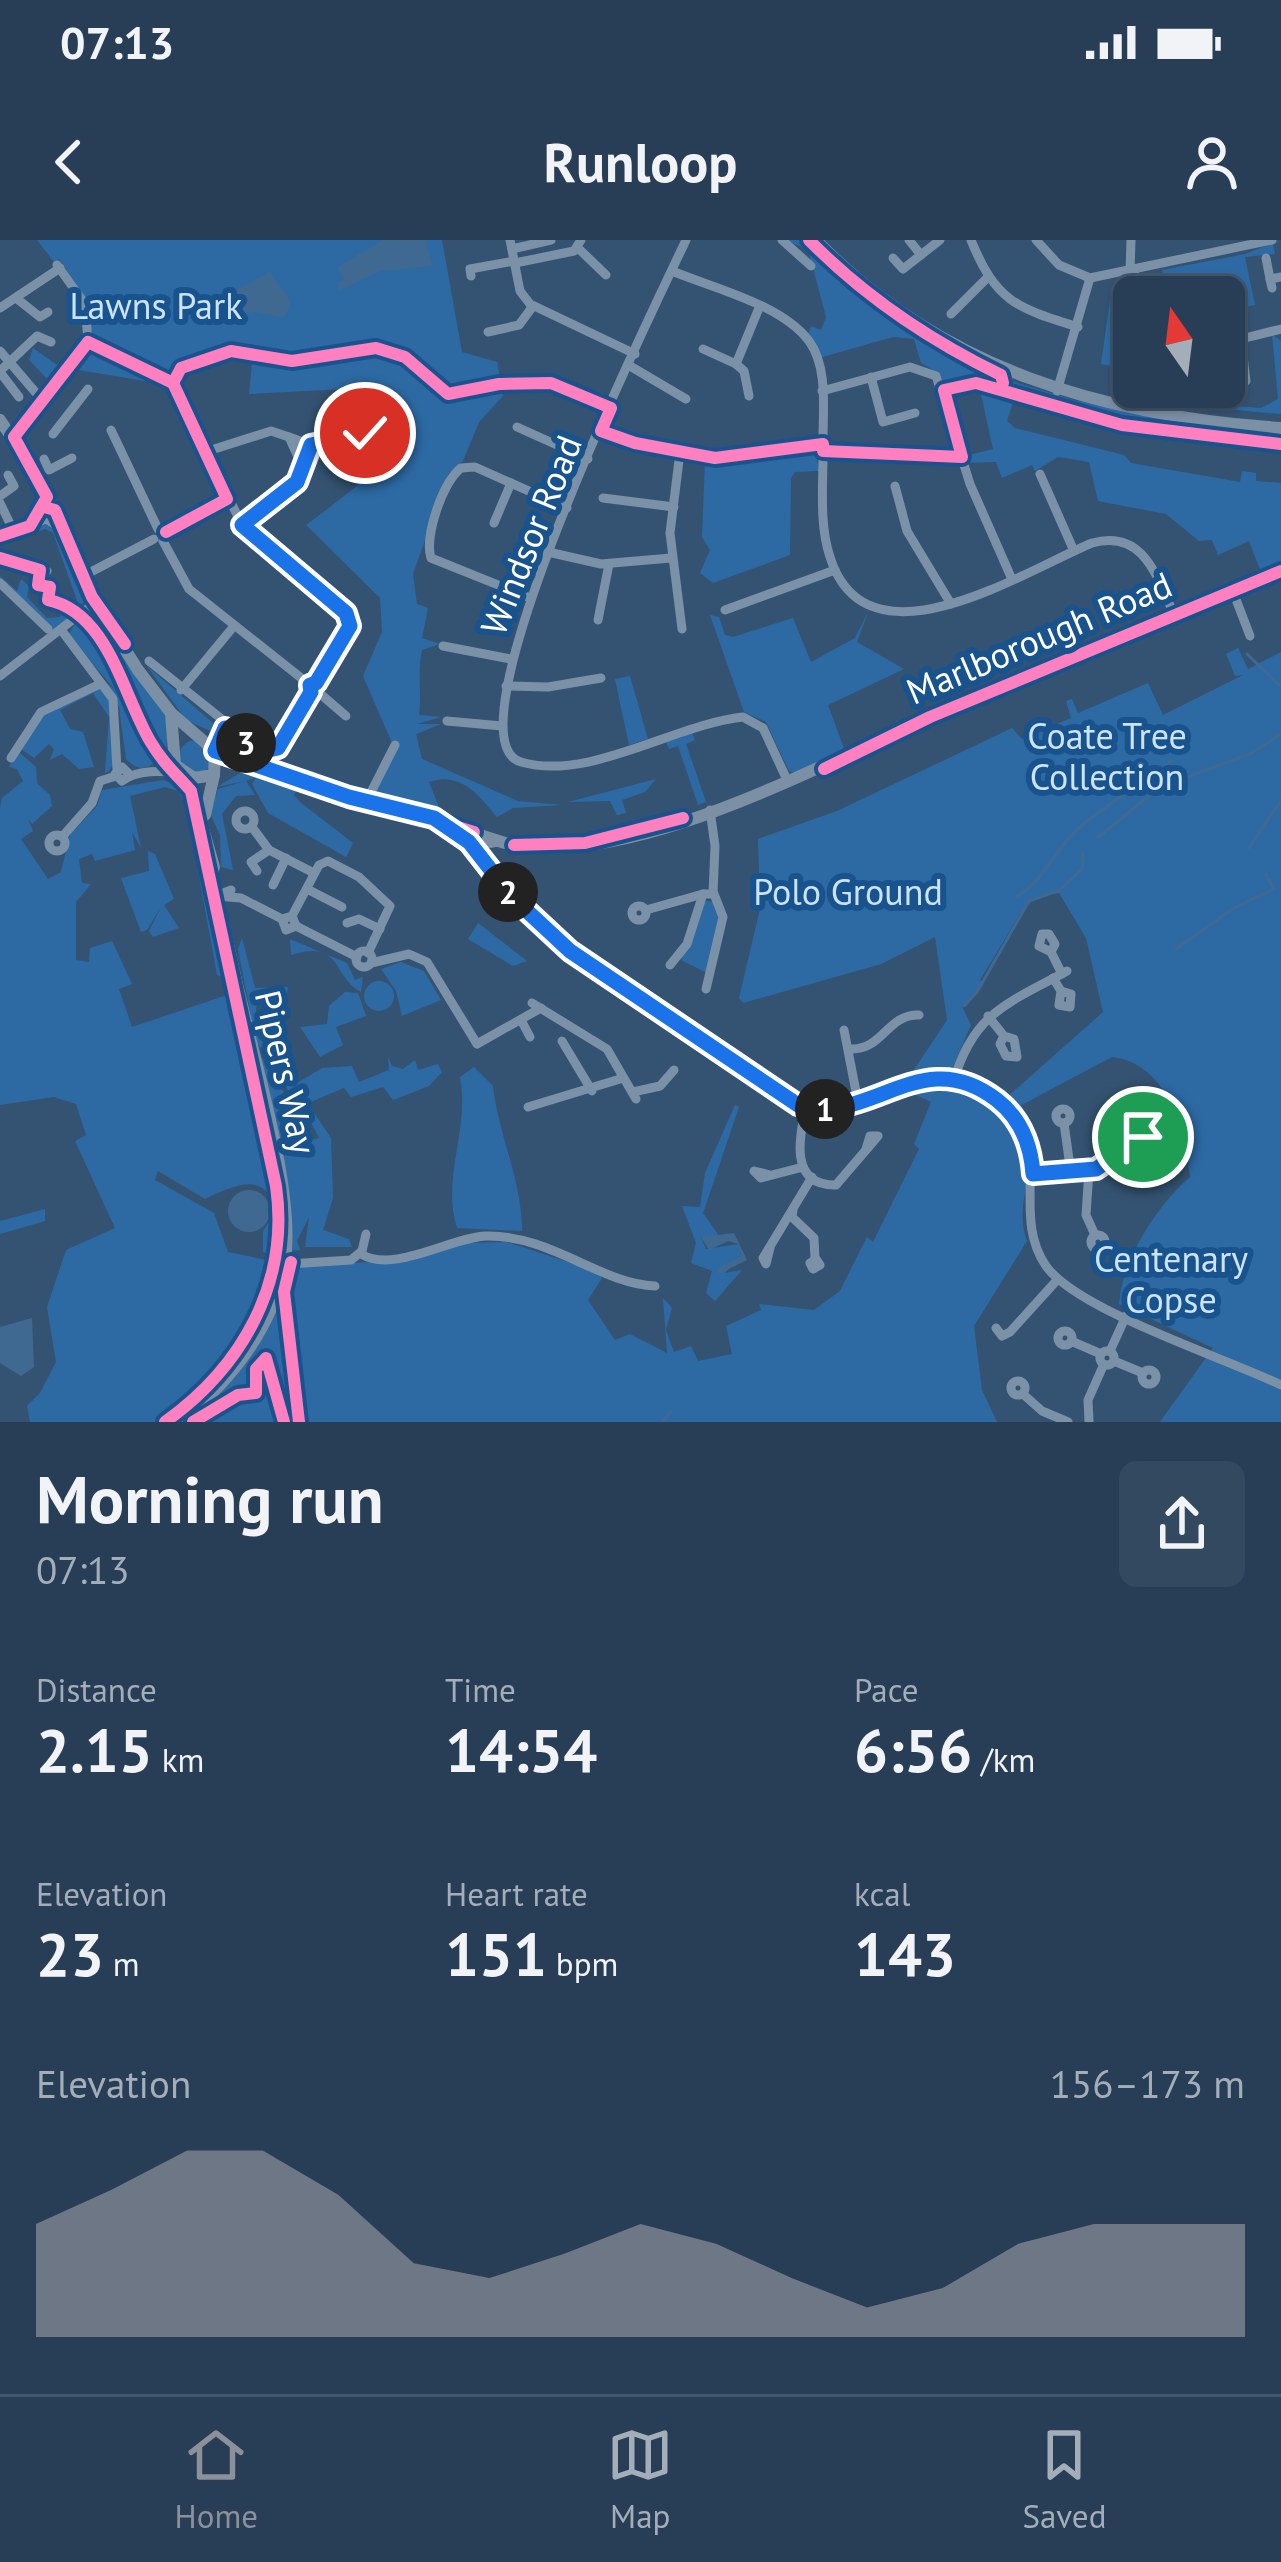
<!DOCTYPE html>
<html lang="en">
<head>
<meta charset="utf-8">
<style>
  :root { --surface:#273e56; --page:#334960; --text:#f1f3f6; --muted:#a4aeb9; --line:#43576c; --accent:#8c9099 }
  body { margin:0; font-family:"PT Sans",sans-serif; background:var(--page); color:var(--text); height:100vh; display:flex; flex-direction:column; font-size:45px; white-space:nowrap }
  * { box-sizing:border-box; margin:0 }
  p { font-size:39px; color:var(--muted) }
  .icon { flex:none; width:66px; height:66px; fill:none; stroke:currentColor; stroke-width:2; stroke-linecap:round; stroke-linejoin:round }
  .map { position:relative; height:1182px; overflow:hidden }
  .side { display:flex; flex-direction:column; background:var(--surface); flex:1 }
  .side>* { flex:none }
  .needle { width:78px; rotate:346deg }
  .fabs { position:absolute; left:1113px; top:36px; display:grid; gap:24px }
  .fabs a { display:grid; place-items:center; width:132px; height:132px; border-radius:18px; background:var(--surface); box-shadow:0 3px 9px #0004,0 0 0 3px var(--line); font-size:60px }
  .pin { position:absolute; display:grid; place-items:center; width:102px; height:102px; color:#fff; margin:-51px; border:6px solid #fff; border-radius:50%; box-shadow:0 3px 12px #0007 }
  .km { position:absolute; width:60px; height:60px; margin:-30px; border-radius:50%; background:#222; color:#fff; font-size:33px; line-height:60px; text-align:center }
  .round { display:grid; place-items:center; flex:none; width:126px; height:126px; border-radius:18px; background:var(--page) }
  .overview { display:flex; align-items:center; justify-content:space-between; height:204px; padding:0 36px }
  h1 { font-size:66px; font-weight:700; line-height:90px }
  .figures { display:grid; grid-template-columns:repeat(3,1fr); gap:18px; height:204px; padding:12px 36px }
  .figures div { display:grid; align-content:center }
  .figures b { font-size:60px; font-weight:700 }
  .figures small { font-size:33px; font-weight:400 }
  .figures p { font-size:33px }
  .chart { height:336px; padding:24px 36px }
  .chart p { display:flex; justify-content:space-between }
  .chart svg { width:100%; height:216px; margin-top:12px; fill:var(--accent); opacity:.7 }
  .status { display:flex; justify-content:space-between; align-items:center; height:84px; padding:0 60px; background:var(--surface); direction:ltr }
  .status svg { height:33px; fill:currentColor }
  header { display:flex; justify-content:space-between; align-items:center; height:156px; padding:0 36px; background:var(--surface); font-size:54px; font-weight:700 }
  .menu { display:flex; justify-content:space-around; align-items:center; height:168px; border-top:3px solid var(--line); background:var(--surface); font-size:33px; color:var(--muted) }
  .menu a { display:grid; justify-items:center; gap:6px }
  .menu .on { color:var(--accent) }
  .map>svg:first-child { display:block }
</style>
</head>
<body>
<div class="status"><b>07:13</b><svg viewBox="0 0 49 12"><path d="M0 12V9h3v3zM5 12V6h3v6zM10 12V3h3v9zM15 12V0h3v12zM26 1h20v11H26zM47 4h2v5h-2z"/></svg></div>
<header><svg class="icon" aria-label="back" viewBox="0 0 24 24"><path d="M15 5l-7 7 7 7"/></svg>Runloop<svg class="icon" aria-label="person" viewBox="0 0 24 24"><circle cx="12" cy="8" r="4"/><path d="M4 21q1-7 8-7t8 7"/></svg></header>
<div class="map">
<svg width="1281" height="1182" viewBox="0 0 1281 1182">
  <rect width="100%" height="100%" fill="#345372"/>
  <g fill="#2d6aa4">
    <path d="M37,0H442L462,112L497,122L501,143L445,152C431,142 423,127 410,117C369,90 319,121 275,117L265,107L227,109L176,128L169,145L73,129C104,79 89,64 59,19L54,22Z"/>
    <path d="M784,0H808L887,73L996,134L1001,146L974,140L947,147L938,133L921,123L914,99L893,97L819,118L808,95L811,86L821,90L826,77L808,9Z"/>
    <path d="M1281,0L1273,5L1275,14L1245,17L1255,65L1224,71V57H1172L1162,30L1245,14Z"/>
    <path d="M1136,55L1134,127L1131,123L1124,128L1101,124L1110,60Z"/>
    <path d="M1272,94L1281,101V174L1226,169L1212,147L1233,148L1235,166L1261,168L1278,159Z"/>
    <path d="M33,108L57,125L71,117L44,153L50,142L29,120Z"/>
    <path d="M367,109L410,121L444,155H469L501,146L503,156L479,182L463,221L449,233L413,334L417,364L428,368L422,398L440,404L422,410C417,432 422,452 419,475L441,477L417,484H441L416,494L422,519L518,561L562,565L513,568L497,577C479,556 461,531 429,542L441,572L371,555L395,510L363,436L382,392L380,358L306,285C330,267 395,222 398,191C399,178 385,159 380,147L249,154L253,115L293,122Z"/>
    <path d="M1011,141L1077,161L1281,193V202L1145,187L1012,154Z"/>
    <path d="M979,145L1014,159L1007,181L1015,188L1124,215L1131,223L1240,242L1242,231L1256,233V241L1281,243V326L1261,332L1249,301L1218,315L1212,300L1199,301L1166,274L1098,261L1089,222L1058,217L1035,231L1032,225L1002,238L996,222L967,223L965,216L993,209Z"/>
    <path d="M816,211L819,231L795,232L791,238L790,315L713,343L700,333L710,310L702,297L705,221Z"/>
    <path d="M44,283L58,287L87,357L81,366L97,378L168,478L166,516C152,523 143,537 126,519L119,467L107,443L117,452L68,395L77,381L54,392L0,341V336L17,351L21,339L29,346L27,357L47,378L60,377L65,362L78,363L53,293L45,289L15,299Z"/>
    <path d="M869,370L857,402L904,429L828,465L845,511L795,533L789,531L766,482L744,472L710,375L719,377L725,395L733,397L793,378L811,422L855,398Z"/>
    <path d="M1238,408L1248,429L1281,412V1182H1160L1213,1108L1119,1064C1122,1020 1157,965 1190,937C1186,891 1167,823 1112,817L1016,868L1006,858L1103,772L1086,698L1059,653L1029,659L980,740L983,745L962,766L971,785L952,829L943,830L952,833L949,835L915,837L863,856L926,831H913L947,780L935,697L881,724L743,763L739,758L760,669L758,599L837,571L1012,488L1022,499L1071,478L1066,461L1072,459L1078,473L1148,443L1163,475L1243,435L1235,436L1226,414Z"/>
    <path d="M147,426L213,483V492L186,480Z"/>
    <path d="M630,436L648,499L629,505L615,439Z"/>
    <path d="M102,447L110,461L113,525L109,531L105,533L109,477L93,453L60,470L70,489L83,492L94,527L79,529L62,514L50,520L54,509L49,504L34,518L18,507L40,475Z"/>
    <path d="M692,493L695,500L686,504L706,562L698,565L678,506L669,509L666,502Z"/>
    <circle cx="196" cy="517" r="17"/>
    <path d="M17,510L36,527L37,543L50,555L52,566L32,584L28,579L33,591L21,599L48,639L61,632L70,595L97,566L102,550L163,540L187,551L225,738L217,735L186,565L178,551L165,547L130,556L141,608L132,592L135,610L95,621L92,614L79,619L82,643L91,644L76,662V720L89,722L90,708L112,701L132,744L119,749L132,787L227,755L273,939L277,990L273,1015L263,1012V991L274,974C270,928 233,946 205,959L158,931L155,940L214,973L228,1012L271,1021C258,1071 214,1174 154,1182C114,1182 71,1182 30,1182L27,1166L40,1153L56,1122L47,1067L66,1010L115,988L75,901L86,895L76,864L54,857L0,865V568L2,558L23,541L17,529L9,527Z"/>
    <path d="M243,531L300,543L294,555L300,562L353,603L346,617L268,573L252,544L256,537L246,541L255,555L236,556L222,574L233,630L221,627L220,595L210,573L218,549L245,541L217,547Z"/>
    <path d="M656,539L645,552L622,560L626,573L617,575L610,561L568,562Z"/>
    <path d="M148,611L155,614L174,659L164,665L179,688L153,697L149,691L162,665L147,690L141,692L121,638L149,631Z"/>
    <path d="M704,661L717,662L722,671L707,733L681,720Z"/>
    <path d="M478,683L527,721L513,726L468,699Z"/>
    <path d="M242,698L255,748L288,747L287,755L258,759C249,787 274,821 292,846L322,828L352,826L359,842L389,830L388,816L392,826L403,829L415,820L418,830L438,824L442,832L429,846L393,860L383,847L351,857L344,848L299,867L256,801L238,709Z"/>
    <path d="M290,699L347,723L355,740L363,737L361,752C331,736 343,699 291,715Z"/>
    <path d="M401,722L424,731L441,760L402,776L396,751L381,729Z"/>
    <circle cx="379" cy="756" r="15"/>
    <path d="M345,752L358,753L366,776L336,787L343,805L320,817L300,787L327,784L329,766Z"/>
    <path d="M251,797C269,837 295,862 311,900L319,898L303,867L311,868L331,898L333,958L323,990L349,999L352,1007H305L309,977L297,1001L300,1010L289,1011Z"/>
    <path d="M474,827L493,846C498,894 522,940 522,991L457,988C441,938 470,890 460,837Z"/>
    <path d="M953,842C997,858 1031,889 1027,940C1025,958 1018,976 1027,1001L974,1086L982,1150L997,1182H181C239,1147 269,1091 287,1028L395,1020L465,1003L507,1002L598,1032L602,1038L588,1060L615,1100L630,1094L667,1113L663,1058L672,1068L666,1090L674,1112L691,1106L698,1121L732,1114L726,1086L761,1070L759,1064L814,1070L840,1051L867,997L873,1002L919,909L914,904L931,862L908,851L845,872L808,875L898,849Z"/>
    <path d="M735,865L739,867L703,973L720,997H701L706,1009L739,1004L741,1016L725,1033L742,1030L715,1061L706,1053L712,1031L691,1023L696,1003L682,966L700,967L705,933Z"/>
    <path d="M45,969V981L0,994V981Z"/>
  </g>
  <g fill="#406991">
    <path d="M383,0H426L432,26L380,31L340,50L337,43L344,40L338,27Z"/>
    <path d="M270,32L290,61L288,72L282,77L254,72L218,76L216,71L238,49Z"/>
    <circle cx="249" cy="971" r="21"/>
    <path d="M734,993L747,1020L719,1034L717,1029L741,1016L739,1004L728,1001L709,1010L701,997Z"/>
    <path d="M32,1078L34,1127L21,1136L0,1123V1087Z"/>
  </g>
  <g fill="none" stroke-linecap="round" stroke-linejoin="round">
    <g stroke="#406991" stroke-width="3">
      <path d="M1247,414L1281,447"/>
      <path d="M1097,598L1160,547L1250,514L1281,494"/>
      <path d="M1249,608L1281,560"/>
      <path d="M1017,656C1044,642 1054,609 1079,588C1107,564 1141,544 1171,521"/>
      <path d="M1176,709L1234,668L1274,649L1266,634"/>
      <path d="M964,766L977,752L1029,661L1060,650L1082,629L1083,613"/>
      <path d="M662,1182L671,1172"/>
    </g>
    <g stroke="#7b91a7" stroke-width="9">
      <path d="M510,0L520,51L530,64L635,114"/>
      <path d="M686,0C659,58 440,499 521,522C589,542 675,484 743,477L763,488L788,542"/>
      <path d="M782,0L811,26"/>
      <path d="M909,0L921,15"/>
      <path d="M971,0C996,62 1017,68 1078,87"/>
      <path d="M1036,0L1059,25L1090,38L1272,0"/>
      <path d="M578,8L606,35"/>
      <path d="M512,9L551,0"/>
      <path d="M893,18L903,29L940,0"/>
      <path d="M1266,18L1270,39"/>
      <path d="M515,23L574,11L581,0"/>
      <path d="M672,31C713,48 781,64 809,101C828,127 823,168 823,199C824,236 818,282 830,317C867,434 1024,331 1092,303C1143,289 1156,335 1173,372"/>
      <path d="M1134,31L1140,57"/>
      <path d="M1130,32L1131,0"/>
      <path d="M471,36L470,29L514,21"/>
      <path d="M1272,48L1270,39L1281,37"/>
      <path d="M16,58L40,77L48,72"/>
      <path d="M0,68L60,28"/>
      <path d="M951,74L987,38"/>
      <path d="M488,92L519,85L533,66"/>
      <path d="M703,109L736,124L759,68"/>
      <path d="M0,111L43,161"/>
      <path d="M276,119L231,111L181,128L173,143L242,285L349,377V389L316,443"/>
      <path d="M736,124L744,131L749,156"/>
      <path d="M630,126L686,159"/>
      <path d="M0,131L37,96L51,102"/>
      <path d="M1129,131L1134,132"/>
      <path d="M0,132L19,157"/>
      <path d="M1009,133L1006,150L1010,156L1141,188L1281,204"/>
      <path d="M871,137L883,182L915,173"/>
      <path d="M1246,141L1241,99L1281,89"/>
      <path d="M530,145L555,144L611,168"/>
      <path d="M822,151L910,127L936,136L970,244L1011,337"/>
      <path d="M1057,151L1090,38"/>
      <path d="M517,187L588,219"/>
      <path d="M111,190L158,289"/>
      <path d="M601,191C688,223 735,216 823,204"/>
      <path d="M53,194L88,149"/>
      <path d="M14,197L88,102L85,64L57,25"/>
      <path d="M289,197L311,205L302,226"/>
      <path d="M311,205L354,177L365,184L359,198L314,203"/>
      <path d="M205,212L271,191L289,197L302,226L295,245L242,285"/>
      <path d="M680,212L670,293L682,389"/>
      <path d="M44,219L49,230L72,218"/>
      <path d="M1040,234L1074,311"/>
      <path d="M895,246L907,291L951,364"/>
      <path d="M0,256L14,246L8,235"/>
      <path d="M603,258L674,267"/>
      <path d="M0,263L14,292"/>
      <path d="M494,283L511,243"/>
      <path d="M166,292L227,259"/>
      <path d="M0,296L46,279"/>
      <path d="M163,301L189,349L310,445"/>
      <path d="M548,312L601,324L671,318"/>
      <path d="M0,318L47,331"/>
      <path d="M85,335L154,299"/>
      <path d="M0,343L48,389"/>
      <path d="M1232,349L1250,396"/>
      <path d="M528,357L431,318C424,297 443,241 461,228L475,227L567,268"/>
      <path d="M725,370L835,330"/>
      <path d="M598,380L609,324"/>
      <path d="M62,391L113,459L117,529"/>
      <path d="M443,406L511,419"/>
      <path d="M149,421L264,513L281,505L311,452"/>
      <path d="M0,436L97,361"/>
      <path d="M506,446L548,447L601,438"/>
      <path d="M181,450L234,386"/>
      <path d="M317,451L346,476"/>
      <path d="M447,481L502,486"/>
      <path d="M11,518L41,472L100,444"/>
      <path d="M129,534L122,527L115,534L122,541C137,529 162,531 183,533"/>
      <path d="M366,562L395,505"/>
      <path d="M710,570L715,606L713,654"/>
      <circle cx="245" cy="580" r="9"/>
      <path d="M252,587L269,610L314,633"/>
      <circle cx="57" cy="603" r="8"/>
      <path d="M62,597L92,563L100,541L116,536"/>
      <path d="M470,604C524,695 627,752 711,810C741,831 776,864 813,869C877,877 923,812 988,853C1062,901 1007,970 1046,1026C1078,1071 1226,1118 1281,1145"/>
      <path d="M257,631L251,622L269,610"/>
      <path d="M273,645L286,618"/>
      <path d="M307,649L342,667"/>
      <path d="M231,650L216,656L241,658L282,679L292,676L296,686L286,690L282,679"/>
      <circle cx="639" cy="673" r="7"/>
      <path d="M646,670L703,654"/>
      <path d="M292,676L319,625L328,621L359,637L390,666L368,713"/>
      <path d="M347,683L359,679L380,689"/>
      <path d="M296,686L357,717"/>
      <circle cx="364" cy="719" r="8"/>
      <path d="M1051,712L1039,706L1042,694H1049L1055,704L1051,712L1062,734"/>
      <path d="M371,723L409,714L427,722L477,804"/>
      <path d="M670,725L687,704L703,654H714L723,677L706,749"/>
      <path d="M1053,738L1061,751L1071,754L1070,767L1059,765L1061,751"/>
      <path d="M532,763L607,809L636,859"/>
      <path d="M988,776L1004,796L1014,799L1017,817L1006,816L1000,804L1004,796"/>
      <path d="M521,780L530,797"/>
      <path d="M844,790L858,862"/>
      <path d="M562,801L592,851"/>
      <path d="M477,804L541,768"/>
      <path d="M851,809C883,810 887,774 919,775"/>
      <path d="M954,840C974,772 1009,763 1067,731"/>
      <path d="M633,852L660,846L674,830"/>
      <path d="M528,867L620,839"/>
      <path d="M806,867C799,897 789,946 836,945L878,896H870L866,909"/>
      <circle cx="1063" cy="876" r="7"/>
      <path d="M1064,883L1071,934"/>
      <path d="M1089,931L1086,975L1095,995"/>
      <path d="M1033,934C1074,935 1124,930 1147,891L1137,866"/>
      <path d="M770,935L754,931L761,938L803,927"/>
      <path d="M793,970L792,977L814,998L815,1019"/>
      <circle cx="1098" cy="1002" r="7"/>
      <path d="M770,1008L766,1024L763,1018L812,937"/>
      <path d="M361,1014C394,1034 451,997 487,996C551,995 601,1044 655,1046"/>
      <path d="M816,1019L820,1025L813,1029L810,1023Z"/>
      <path d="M282,1020L289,1024L351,1020L362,1011L366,994"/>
      <path d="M996,1088L1002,1096L1010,1092L1058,1039"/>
      <circle cx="1065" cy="1098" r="7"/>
      <path d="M1071,1101L1101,1114"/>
      <path d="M1110,1111L1126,1076"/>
      <circle cx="1107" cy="1118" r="7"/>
      <path d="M1114,1121L1143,1133"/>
      <circle cx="1149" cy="1137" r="7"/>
      <circle cx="1018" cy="1148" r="7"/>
      <path d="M1023,1154L1042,1171L1068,1182"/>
      <path d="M1089,1181L1088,1160L1104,1124"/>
    </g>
    <g stroke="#7b8fa5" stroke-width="12">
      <path d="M816,0C941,130 1106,176 1281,188"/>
      <path d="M0,180L44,245L92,357L138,430L171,473L215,511L214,535L194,538L175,525L171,473"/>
      <path d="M47,253L42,274L61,287"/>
      <path d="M215,511L505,603C627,631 817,526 927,478C1044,427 1161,375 1281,331"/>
      <path d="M188,537L214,627"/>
      <path d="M205,575L214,535"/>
      <path d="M439,583L472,605L495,601"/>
      <path d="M177,1182C232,1143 280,1079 286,1010C292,934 246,793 230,713C224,685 210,653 213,624"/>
    </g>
    <defs>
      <g id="cycleway">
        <path d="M809,0C866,58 929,100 1001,135L1003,143"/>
        <path d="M173,143L181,128L231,111L292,121L376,108L405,117L448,154L499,144L551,143L611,168L601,191L635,203L715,218L823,204V211L962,217L944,150L976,143L1122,185L1281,204"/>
        <path d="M44,267L55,270L92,357L125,404"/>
        <path d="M166,292L227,259L173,143"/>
        <path d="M0,296L30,286L47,257L14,197L88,102L173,143"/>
        <path d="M0,318L40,330L38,345L50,347L48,360C108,372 123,455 150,501C163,523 175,533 191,551L276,946C290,1043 242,1127 165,1182"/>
        <path d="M824,529L930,477L1281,331"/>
        <path d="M308,541L474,592"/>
        <path d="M514,605L585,603L683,578"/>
        <path d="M291,1022L284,1052L299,1182"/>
        <path d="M193,1182L238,1155L256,1153V1129L266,1118L284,1182"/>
      </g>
    </defs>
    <use href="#cycleway" stroke="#19538d" stroke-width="20"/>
    <use href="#cycleway" stroke="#ff80c0" stroke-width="12"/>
  </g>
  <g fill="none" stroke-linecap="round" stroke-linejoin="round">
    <defs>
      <path id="route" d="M365,193L311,205L297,242L242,285L346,373L350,386L316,443L310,445L311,452L278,508L260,512L225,488L215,511L349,557L434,578L469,602L512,657L570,711L798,865C870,887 921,801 997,860C1020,878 1031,905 1033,934L1096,929L1143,897"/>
    </defs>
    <use href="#route" stroke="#fff" stroke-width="24"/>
    <use href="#route" stroke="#1a73e8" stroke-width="15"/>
  </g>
  <g text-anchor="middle" stroke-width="12" stroke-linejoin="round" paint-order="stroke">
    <g font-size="36" fill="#cce4fa" stroke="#19538d">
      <text x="156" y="79">Lawns Park</text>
      <text x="1107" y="509">Coate Tree<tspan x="1107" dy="41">Collection</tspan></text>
      <text x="848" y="665">Polo Ground</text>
      <text x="1171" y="1032">Centenary<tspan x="1171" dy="41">Copse</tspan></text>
    </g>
    <g font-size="36" fill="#fff" stroke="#19538d">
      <text transform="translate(531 295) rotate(-68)" y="13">Windsor Road</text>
      <text transform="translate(1039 398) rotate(-23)" y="13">Marlborough Road</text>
      <text transform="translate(286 832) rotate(77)" y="13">Pipers Way</text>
    </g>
  </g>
</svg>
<div class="fabs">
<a><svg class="needle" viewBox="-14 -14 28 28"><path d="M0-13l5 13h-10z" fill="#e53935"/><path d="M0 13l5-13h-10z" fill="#a4aeb9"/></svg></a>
</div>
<div class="pin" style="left:1143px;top:897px;background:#1e9e55"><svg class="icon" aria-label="arrive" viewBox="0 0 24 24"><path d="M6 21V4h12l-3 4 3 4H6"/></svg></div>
<div class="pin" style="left:365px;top:193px;background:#d93025"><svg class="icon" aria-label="check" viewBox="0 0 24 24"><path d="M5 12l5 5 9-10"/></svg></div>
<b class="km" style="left:825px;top:869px">1</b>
<b class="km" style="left:508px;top:652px">2</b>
<b class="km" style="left:246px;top:503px">3</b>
</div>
<section class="side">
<div class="overview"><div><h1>Morning run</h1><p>07:13</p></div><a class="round"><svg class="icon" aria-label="share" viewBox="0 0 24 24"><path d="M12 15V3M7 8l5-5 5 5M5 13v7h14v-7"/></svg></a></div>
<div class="figures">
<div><p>Distance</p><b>2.15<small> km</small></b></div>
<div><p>Time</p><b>14:54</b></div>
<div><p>Pace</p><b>6:56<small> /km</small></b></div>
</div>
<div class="figures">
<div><p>Elevation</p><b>23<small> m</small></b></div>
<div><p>Heart rate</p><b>151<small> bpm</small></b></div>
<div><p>kcal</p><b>143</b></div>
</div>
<div class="chart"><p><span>Elevation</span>156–173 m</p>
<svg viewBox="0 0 160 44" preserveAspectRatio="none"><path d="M0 44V21L10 14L20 6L30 6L40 15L50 29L60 32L70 27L80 21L90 25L100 32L110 38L120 34L130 25L140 21L150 21L160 21V44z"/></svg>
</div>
</section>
<nav class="menu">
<a class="on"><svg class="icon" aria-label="home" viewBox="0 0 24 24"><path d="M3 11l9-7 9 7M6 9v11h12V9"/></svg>Home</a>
<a><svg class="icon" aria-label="map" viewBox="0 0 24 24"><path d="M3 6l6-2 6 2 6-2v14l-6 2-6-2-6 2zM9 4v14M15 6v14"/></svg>Map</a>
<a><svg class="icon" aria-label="saved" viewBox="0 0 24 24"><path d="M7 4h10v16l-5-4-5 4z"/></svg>Saved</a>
</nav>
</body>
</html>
